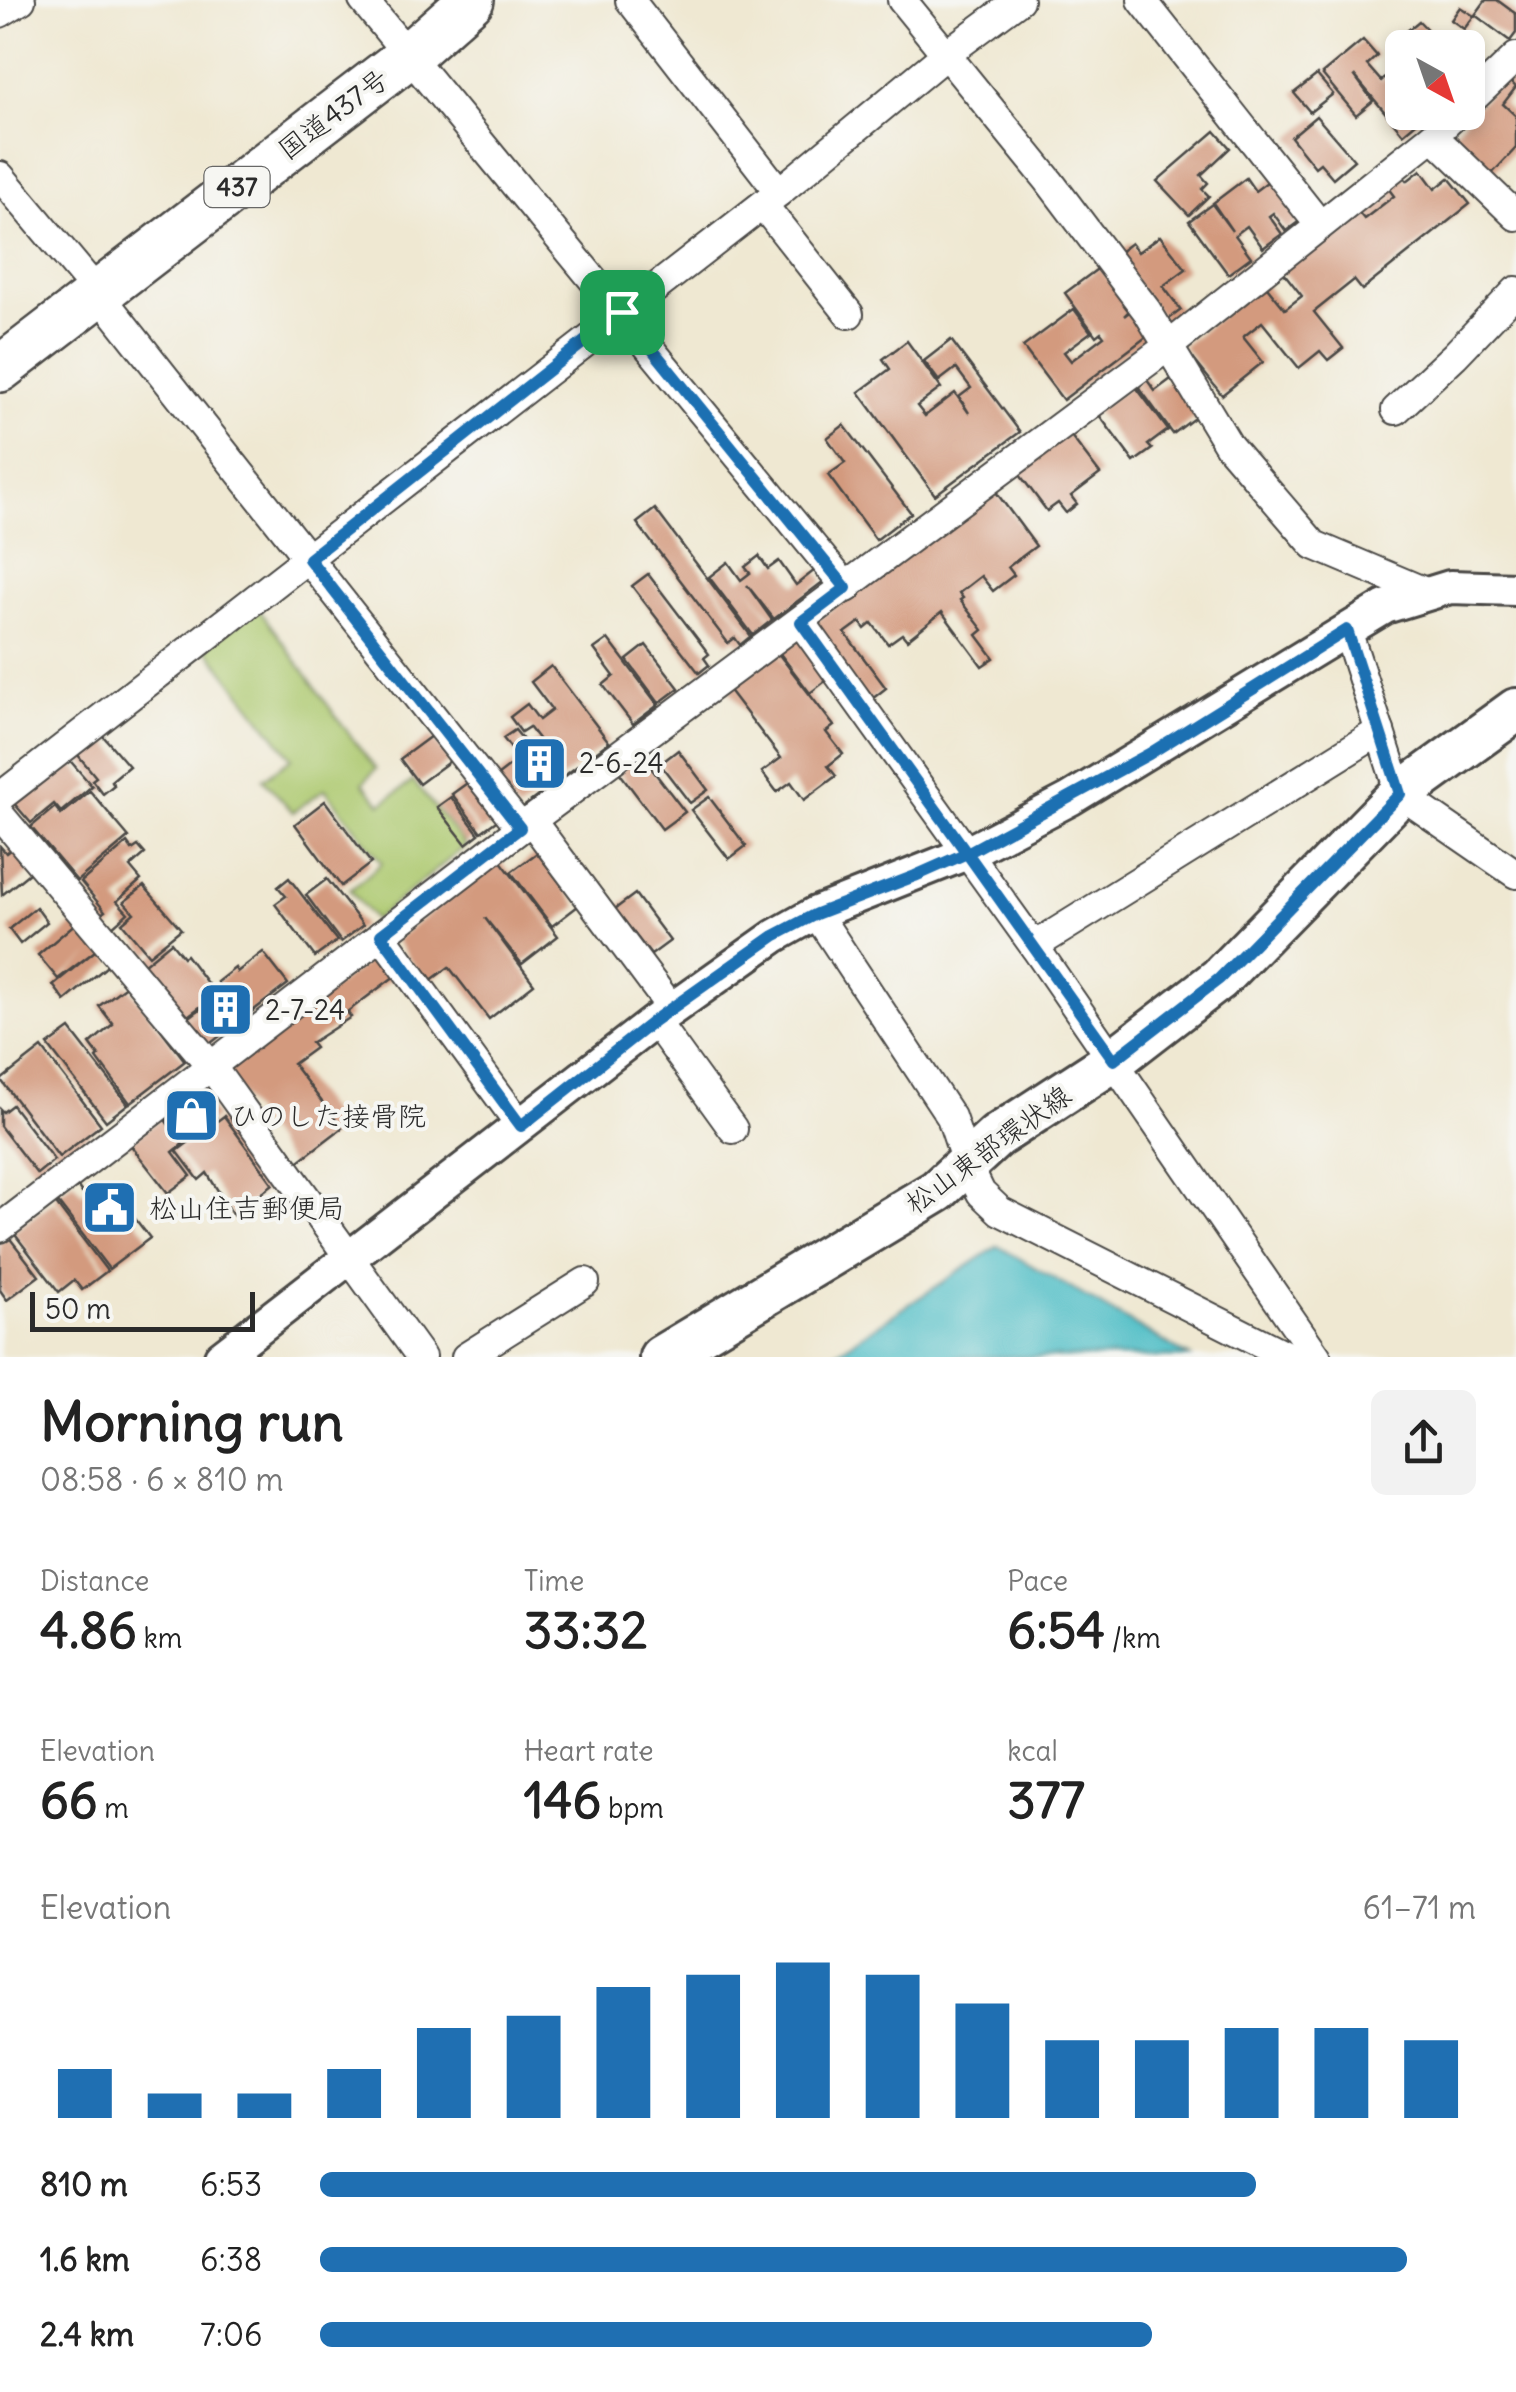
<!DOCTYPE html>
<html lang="en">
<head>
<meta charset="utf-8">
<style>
  :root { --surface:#fff; --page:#f2f2f2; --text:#222; --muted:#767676; --accent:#1f6fb2 }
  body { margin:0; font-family:Delius,"Klee One",sans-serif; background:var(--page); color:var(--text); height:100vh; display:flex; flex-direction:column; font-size:38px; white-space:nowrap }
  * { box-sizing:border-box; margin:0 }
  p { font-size:32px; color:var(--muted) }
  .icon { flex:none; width:55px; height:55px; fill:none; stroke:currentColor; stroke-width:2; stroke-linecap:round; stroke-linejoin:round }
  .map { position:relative; height:1357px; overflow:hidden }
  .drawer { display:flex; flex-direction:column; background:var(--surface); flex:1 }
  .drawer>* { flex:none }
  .needle { width:65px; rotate:140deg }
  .buttons { position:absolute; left:1385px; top:30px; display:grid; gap:20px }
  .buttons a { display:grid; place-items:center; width:100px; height:100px; border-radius:15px; background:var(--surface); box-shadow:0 5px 15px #0003; font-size:50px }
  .scale { position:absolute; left:30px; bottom:25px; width:225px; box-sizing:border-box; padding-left:10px; border:5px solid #2b2b2b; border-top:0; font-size:28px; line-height:35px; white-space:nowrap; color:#2b2b2b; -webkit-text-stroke:8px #f6f6f2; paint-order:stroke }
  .pin { position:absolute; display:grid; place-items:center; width:85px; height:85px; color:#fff; margin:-42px; border-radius:20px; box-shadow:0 5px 15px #0006 }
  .round { display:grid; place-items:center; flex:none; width:105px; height:105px; border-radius:15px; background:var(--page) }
  .summary { display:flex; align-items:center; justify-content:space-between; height:170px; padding:0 40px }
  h1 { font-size:55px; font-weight:700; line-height:75px }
  .stats { display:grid; grid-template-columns:repeat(3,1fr); gap:15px; height:170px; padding:10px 40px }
  .stats div { display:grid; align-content:center }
  .stats b { font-size:50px; font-weight:700 }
  .stats small { font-size:28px; font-weight:400 }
  .stats p { font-size:28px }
  .chart { height:280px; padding:20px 40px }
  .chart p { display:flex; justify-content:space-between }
  .chart svg { width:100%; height:180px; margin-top:10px; stroke:var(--accent); stroke-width:6 }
  ul { padding:0 40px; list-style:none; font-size:32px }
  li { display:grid; grid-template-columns:160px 120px 1fr; align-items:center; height:75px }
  li i { height:25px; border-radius:12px; background:var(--accent) }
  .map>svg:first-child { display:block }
</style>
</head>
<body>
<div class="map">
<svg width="1516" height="1357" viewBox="0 0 1516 1357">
  <rect width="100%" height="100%" fill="#f6f6f2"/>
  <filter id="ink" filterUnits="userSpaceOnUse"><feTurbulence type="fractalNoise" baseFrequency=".01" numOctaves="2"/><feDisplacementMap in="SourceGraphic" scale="20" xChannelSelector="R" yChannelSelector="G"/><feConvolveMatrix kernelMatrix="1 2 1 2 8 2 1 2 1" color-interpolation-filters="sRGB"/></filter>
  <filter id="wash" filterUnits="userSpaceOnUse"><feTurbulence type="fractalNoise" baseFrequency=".0048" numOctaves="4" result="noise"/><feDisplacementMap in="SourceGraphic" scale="40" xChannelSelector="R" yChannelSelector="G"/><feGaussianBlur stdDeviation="2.25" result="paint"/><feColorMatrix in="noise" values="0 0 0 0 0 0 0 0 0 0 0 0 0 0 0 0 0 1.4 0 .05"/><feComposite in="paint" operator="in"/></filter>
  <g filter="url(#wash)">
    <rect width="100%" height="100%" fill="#efe8d2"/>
    <path fill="#adc970" stroke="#6c7a4e" stroke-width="2.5" d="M257,607C298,661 334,717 376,769L363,783L381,804L413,781L466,846L374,920L350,890L382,863L325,789L293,812L263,779L292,758L205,647Z"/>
    <path fill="#50bec6" stroke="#3e7478" stroke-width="2.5" d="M998,1246L1190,1357H829Z"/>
    <g id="blocks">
      <g fill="#d39a7e">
        <path d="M1486,0H1497L1516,14V33L1510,41L1475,15Z"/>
        <path d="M1460,7L1474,16L1464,29L1451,20Z"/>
        <path d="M1419,21L1445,48H1402V61L1390,45Z"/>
        <path d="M1363,40L1377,56L1367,65L1381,81L1393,71L1402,82V112H1429L1403,134L1354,75L1373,101L1356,115L1322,74Z"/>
        <path d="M1317,75L1333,94L1310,112L1294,93Z"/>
        <path d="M1505,76L1516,87L1503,104L1516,116V148L1485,181L1444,142Z"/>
        <path d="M1316,116L1354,160L1333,178L1320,163L1315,167L1291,137Z"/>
        <path d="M1215,131L1230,148L1201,175L1208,183L1202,189L1209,196L1189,215L1157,181Z"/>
        <path d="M1421,170L1435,189L1449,178L1470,204L1362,290L1354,280L1314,312L1343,348L1328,360L1320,351L1299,368L1262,322L1243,337L1263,362L1222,395L1183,346L1263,282L1285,309L1302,296L1280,268L1355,208L1364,219L1394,196L1385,184L1400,172L1407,181Z"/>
        <path d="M1275,176L1305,217L1286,231L1273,213L1269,216L1282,234L1263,248L1247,226L1235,235L1251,257L1228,274L1189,221L1212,204L1232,231L1213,203L1246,178L1255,191Z"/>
        <path d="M1160,236L1186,269L1163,286L1181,310L1165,322L1115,255L1131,243L1138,252Z"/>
        <path d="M1100,267L1131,309L1124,316L1132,310L1150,334L1063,400L1023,347L1074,309L1091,332L1064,352L1071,361L1104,336L1101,332L1096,336L1065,293Z"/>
        <path d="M951,340L1020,432L935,495L859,392L890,369L883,359L907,341L941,388L917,406L925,416L955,393L969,413L959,397L971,388L956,368L939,381L924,361Z"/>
        <path d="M1144,376L1155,391L1171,379L1180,391L1206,409L1173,434L1135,382Z"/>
        <path d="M1133,383L1168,430L1148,445L1152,449L1134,462L1096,411Z"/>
        <path d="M844,425L911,513L876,540L828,475L845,463L827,438Z"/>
        <path d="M1068,432L1100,474L1071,496L1077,504L1066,513L1058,503L1047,511L1017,471Z"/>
        <path d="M993,488L1036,546L1008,567L1014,575L993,591L981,576L959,593L963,598L960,600L983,630L977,635L994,658L982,666L942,612L907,640L902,634L888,644L872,623L865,629L860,622L845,633L886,688L867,703L809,626Z"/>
        <path d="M655,509L751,636L740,645L735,638L728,643L637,523Z"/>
        <path d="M759,556L768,569L779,561L796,585L815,570L824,581L774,619L747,585L772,620L753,635L709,577L728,562L741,580L750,573L745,567Z"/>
        <path d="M648,574L709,654L704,658L709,665L699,673L632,586Z"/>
        <path d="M800,634L832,676L810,693L778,651Z"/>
        <path d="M608,639L658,705L633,724L603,685L614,676L594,649Z"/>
        <path d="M646,645L679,688L659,703L627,660Z"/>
        <path d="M777,652L834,726L826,732L843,754L828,766L836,776L804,800L791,782L777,792L762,772L781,758L728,689Z"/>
        <path d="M551,666L609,742L518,811L493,779L519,759L503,738L515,730L524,741L518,745L523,752L539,740L529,727L521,732L510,717L527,704L539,720L552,710L531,682Z"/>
        <path d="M97,729L129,766L111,781L114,785L103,794L92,780L96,777L73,749Z"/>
        <path d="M431,736L450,761L419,784L400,759Z"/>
        <path d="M678,750L708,790L690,803L660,764Z"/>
        <path d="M641,755L685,812L662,829L619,772Z"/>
        <path d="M66,756L92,786L61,812L54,804L31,823L12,801Z"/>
        <path d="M470,781L499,819L481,832L452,794Z"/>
        <path d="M90,791L129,837L77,881L31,827L55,807L61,815Z"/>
        <path d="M451,797L479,834L466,844L437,807Z"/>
        <path d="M709,797L746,846L729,859L691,810Z"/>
        <path d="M325,801L371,863L341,886L295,824Z"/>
        <path d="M127,843L132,850L138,846L145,854L130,867L141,880L117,901L128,913L110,929L99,916L105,911L81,882Z"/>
        <path d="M0,846L6,853L15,846L34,869L2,895Z"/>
        <path d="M537,853L578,906L552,926L511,872Z"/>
        <path d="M500,860L558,936L522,964L485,918L534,984L489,1019L449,967L427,983L395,940Z"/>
        <path d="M289,878L337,941L315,957L275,904L286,896L278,887Z"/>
        <path d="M327,879L363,925L341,942L306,895Z"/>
        <path d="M144,886L181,929L149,955L122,923L134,913L124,902Z"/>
        <path d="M635,894L670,941L651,955L615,909Z"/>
        <path d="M36,907L47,922L20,944L9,929Z"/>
        <path d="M77,922L112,962L65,1001L53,985L95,951L58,979L38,955Z"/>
        <path d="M171,942L183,957L186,955L216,995L185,1018L143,965Z"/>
        <path d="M263,952L288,984L203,1049L183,1022L224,991L217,982L235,968L237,972Z"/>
        <path d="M378,954L395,976L347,1012L351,1017L311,1043L315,1048L293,1064L342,1128L291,1167L224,1072Z"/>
        <path d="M127,985L185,1061L130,1103L97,1058L99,1056L90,1044L113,1024L99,1006Z"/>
        <path d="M70,1029L128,1104L106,1121L48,1045Z"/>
        <path d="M42,1048L101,1125L59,1157L1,1080Z"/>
        <path d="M197,1092L216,1117L184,1141L165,1116Z"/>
        <path d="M12,1105L54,1160L37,1174L0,1126V1109L3,1112Z"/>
        <path d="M224,1116L273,1184L233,1215L207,1173L199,1180L177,1151Z"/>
        <path d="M163,1117L183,1144L173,1152L191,1176L168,1193L129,1143Z"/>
        <path d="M74,1181L82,1193L94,1185H106L113,1190L150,1238L109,1269L54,1197Z"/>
        <path d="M54,1201L107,1271L82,1290L74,1280L59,1292L13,1232Z"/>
        <path d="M8,1236L39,1276L7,1300L0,1290V1242Z"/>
      </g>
    </g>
  </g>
  <g filter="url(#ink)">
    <use href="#blocks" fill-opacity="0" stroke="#484744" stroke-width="2.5"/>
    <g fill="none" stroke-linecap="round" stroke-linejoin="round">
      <defs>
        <g id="minor">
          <path d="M363,0L847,588"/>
          <path d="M630,0L779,192"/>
          <path d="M902,0L1049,181L1147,311L1229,446L1314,545L1425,592"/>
          <path d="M1142,0L1319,224"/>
          <path d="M0,13L21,0"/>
          <path d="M1468,103L1516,57"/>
          <path d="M1433,136L1516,216"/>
          <path d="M0,176L98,293L521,828"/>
          <path d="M763,205L849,314"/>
          <path d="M1396,410L1455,355L1516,291"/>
          <path d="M801,622L1034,946L1317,1357"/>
          <path d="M1347,630L1400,794L1516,874"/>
          <path d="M0,797L779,192L945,55L1019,0"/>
          <path d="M0,815L211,1066L421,1357"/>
          <path d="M531,820L672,1009"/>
          <path d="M816,913L951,1117L966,1162L981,1193L1000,1211L1289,1357"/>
          <path d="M381,935L521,1126"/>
          <path d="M1034,946L1380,731"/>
          <path d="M655,1021L733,1129"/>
          <path d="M0,1228L521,828L1170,345L1433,136L1458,112"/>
          <path d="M466,1357L585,1282"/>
        </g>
        <path id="tertiary" d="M221,1357L655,1021L775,936L816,913L967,853L1070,799L1385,607L1450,587L1516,589"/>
        <path id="primary" d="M661,1357L937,1191L997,1136L1114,1060L1219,979L1400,794L1516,710"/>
        <path id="trunk" d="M0,369L409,55L471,0"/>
      </defs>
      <use href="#minor" stroke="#484744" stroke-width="32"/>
      <use href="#tertiary" stroke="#484744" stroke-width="38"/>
      <use href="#primary" stroke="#484744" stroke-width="48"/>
      <use href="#trunk" stroke="#484744" stroke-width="50"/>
      <use href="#minor" stroke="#fff" stroke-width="28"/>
      <use href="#tertiary" stroke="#fff" stroke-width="32"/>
      <use href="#primary" stroke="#fff" stroke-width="42"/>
      <use href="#trunk" stroke="#fff" stroke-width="45"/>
    </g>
  </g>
  <g fill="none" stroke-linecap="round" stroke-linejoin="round" filter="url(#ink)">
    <defs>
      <path id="route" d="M622,312L309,559L520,828L381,935L521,1126L655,1020L774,936L816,914L915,876L967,853L1114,1060L1219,979L1400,794L1347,630L1149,754L967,853L801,622L846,588L622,312"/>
    </defs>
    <use href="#route" stroke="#fff" stroke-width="20"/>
    <use href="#route" stroke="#1f6fb2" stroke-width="12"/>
  </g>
  <defs>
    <symbol id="building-square" viewBox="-11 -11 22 22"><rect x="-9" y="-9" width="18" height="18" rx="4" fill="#1f6fb2" stroke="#f6f6f2"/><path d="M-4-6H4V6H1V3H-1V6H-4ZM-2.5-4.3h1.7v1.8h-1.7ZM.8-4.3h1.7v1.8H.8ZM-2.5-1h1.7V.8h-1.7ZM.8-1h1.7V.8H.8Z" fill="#fff"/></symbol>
    <symbol id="shop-square" viewBox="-11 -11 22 22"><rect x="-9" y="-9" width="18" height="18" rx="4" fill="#1f6fb2" stroke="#f6f6f2"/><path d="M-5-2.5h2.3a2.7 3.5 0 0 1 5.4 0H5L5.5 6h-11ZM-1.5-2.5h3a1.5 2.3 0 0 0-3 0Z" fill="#fff"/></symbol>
    <symbol id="civic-square" viewBox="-11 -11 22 22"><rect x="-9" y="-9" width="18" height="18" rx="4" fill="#1f6fb2" stroke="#f6f6f2"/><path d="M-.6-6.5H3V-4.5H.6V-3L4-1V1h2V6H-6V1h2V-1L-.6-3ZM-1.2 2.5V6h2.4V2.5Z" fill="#fff"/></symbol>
  </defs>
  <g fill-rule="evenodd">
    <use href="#building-square" x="508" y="732" width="63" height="63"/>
    <use href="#building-square" x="194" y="978" width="63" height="63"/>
    <use href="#shop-square" x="160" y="1084" width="63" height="63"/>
    <use href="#civic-square" x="78" y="1176" width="63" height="63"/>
  </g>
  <g text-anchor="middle" stroke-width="8" stroke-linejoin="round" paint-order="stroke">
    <rect fill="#f6f6f2" stroke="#686867" stroke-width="2.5" x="204.5" y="167" width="65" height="40" rx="8"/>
    <g font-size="25" font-weight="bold" fill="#2b2b2b">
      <text x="237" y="196">437</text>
    </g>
    <g font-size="28" fill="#2b2b2b" stroke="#f6f6f2">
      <text transform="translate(333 114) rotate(-37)" y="10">国道437号</text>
      <text transform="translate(988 1149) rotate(-36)" y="10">松山東部環状線</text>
    </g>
    <g font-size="28" fill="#2b2b2b" stroke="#f6f6f2" text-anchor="start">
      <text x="579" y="773">2-6-24</text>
      <text x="265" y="1020">2-7-24</text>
      <text x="230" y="1126">ひのした接骨院</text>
      <text x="149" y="1218">松山住吉郵便局</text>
    </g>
  </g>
</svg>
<div class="buttons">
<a><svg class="needle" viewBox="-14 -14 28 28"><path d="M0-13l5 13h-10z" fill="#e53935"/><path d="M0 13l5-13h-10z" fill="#767676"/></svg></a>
</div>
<div class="scale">50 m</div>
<div class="pin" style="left:622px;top:312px;background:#1e9e55"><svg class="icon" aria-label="arrive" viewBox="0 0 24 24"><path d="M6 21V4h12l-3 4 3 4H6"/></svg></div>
</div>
<section class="drawer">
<div class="summary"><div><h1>Morning run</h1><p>08:58 · 6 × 810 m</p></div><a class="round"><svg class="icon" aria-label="share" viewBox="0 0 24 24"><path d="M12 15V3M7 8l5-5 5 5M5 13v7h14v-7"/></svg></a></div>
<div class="stats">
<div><p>Distance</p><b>4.86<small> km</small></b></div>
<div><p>Time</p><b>33:32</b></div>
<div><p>Pace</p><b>6:54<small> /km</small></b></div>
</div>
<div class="stats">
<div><p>Elevation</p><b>66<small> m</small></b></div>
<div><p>Heart rate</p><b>146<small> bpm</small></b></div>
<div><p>kcal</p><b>377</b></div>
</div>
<div class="chart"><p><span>Elevation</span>61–71 m</p>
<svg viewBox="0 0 160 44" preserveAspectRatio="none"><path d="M5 44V32M15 44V38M25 44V38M35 44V32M45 44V22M55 44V19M65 44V12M75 44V9M85 44V6M95 44V9M105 44V16M115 44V25M125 44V25M135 44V22M145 44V22M155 44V25"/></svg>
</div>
<ul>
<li><b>810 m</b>6:53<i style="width:81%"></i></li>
<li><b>1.6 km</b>6:38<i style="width:94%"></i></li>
<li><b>2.4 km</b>7:06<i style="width:72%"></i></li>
</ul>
</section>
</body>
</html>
